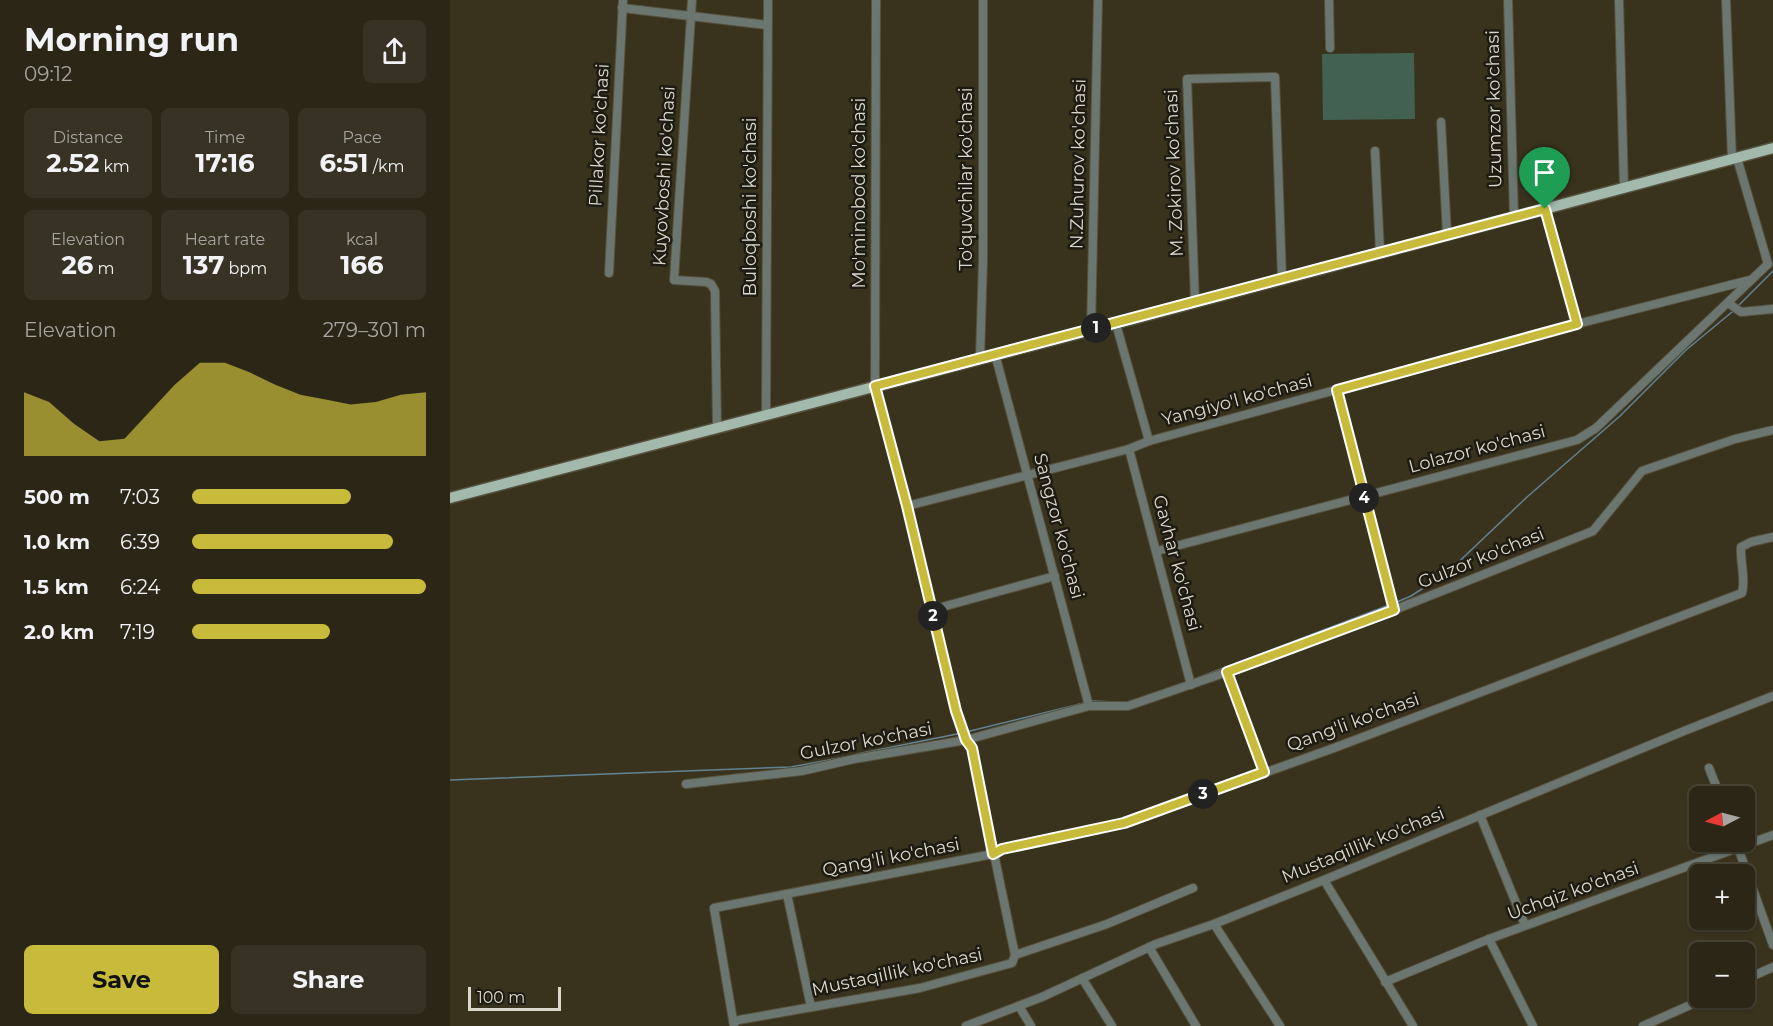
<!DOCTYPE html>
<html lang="en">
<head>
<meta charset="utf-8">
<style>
  :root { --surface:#2b2616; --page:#373223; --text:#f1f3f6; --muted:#a6a5a1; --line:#474335; --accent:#c8bb3b }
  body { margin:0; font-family:Montserrat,sans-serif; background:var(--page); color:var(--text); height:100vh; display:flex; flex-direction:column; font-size:22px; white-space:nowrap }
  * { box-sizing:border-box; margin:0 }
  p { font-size:20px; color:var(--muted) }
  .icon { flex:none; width:33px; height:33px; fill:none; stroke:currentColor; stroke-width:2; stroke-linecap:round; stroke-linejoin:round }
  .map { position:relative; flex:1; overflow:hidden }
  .sheet { display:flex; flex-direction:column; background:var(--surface); width:450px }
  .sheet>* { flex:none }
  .needle { width:39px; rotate:264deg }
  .fabs { position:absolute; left:1239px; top:786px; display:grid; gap:12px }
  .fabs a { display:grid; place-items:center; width:66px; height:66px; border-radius:9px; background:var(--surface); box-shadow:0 2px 4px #0004,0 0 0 2px var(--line); font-size:30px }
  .scale { position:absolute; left:18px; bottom:15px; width:93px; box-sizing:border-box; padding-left:6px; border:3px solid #dbd8cb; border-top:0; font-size:16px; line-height:21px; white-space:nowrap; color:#dbd8cb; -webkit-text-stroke:4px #1d1b12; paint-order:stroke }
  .pin { position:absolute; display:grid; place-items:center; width:51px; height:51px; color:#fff; margin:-62px -26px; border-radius:50% 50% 50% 0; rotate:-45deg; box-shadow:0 0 6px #0007 }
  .pin .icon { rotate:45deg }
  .km { position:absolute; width:30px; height:30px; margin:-15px; border-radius:50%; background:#222; color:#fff; font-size:16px; line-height:30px; text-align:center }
  .round { display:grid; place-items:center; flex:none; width:63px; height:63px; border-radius:9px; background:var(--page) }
  .overview { display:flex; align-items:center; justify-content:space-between; height:102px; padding:0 24px }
  h1 { font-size:33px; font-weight:700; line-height:45px }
  .stats { display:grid; grid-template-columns:repeat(3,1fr); gap:9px; height:102px; padding:6px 24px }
  .stats div { display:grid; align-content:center; border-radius:9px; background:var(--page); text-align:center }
  .stats b { font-size:26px; font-weight:700 }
  .stats small { font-size:16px; font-weight:400 }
  .stats p { font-size:16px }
  .chart { height:168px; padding:12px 24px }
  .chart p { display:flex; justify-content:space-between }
  .chart svg { width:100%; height:108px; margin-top:6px; fill:var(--accent); opacity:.7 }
  .button { display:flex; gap:12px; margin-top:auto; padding:12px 24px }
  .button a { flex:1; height:69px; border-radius:9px; background:var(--accent); color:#111; font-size:24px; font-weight:700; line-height:69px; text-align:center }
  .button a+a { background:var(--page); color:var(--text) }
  ul { padding:0 24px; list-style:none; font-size:20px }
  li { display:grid; grid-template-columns:96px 72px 1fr; align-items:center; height:45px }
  li i { height:15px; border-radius:8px; background:var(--accent) }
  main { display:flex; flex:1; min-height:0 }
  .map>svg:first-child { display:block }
</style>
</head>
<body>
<main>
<section class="sheet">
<div class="overview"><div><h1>Morning run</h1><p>09:12</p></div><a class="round"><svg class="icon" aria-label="share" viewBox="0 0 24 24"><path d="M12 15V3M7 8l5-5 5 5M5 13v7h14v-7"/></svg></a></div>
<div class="stats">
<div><p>Distance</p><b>2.52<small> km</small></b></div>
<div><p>Time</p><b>17:16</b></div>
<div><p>Pace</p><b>6:51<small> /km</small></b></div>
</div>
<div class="stats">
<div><p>Elevation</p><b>26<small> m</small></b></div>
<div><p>Heart rate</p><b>137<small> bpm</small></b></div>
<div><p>kcal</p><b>166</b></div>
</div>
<div class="chart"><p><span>Elevation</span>279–301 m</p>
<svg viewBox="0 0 160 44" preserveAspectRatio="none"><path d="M0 44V18L10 22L20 31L30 38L40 37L50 26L60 15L70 6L80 6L90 10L100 15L110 19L120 21L130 23L140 22L150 19L160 18V44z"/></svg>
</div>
<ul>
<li><b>500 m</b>7:03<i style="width:68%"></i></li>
<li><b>1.0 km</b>6:39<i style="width:86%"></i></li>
<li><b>1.5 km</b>6:24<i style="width:100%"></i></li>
<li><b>2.0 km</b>7:19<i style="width:59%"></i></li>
</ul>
<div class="button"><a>Save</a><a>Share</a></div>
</section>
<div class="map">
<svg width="1323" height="1026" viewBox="0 0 1323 1026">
  <rect width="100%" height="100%" fill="#39331e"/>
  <path fill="#436150" d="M964,53L965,119L873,120L872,54Z"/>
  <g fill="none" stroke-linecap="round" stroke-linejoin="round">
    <g stroke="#628393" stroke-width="1.5">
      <path d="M1288,306L1323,271"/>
      <path d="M947,602L961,596L998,572L1077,497L1170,416L1236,350L1282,312"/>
      <path d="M742,680L939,605"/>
      <path d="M641,701L666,702"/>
      <path d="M516,732L634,703"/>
      <path d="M407,754L512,733"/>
      <path d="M0,780L341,767L400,756"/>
    </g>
    <defs>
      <g id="minor">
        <path d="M242,0L224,280L256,282L261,284L265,291L267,428"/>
        <path d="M426,0L425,386L457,506L506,711L516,740L522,748L565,955"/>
        <path d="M879,0L880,48"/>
        <path d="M1058,0L1064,217"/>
        <path d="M1169,0L1174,189"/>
        <path d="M1276,0L1282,159"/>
        <path d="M172,8L317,25"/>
        <path d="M991,122L997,235"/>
        <path d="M925,151L930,252"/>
        <path d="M1095,209L1127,324"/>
        <path d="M159,273L173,0"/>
        <path d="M745,303L737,79L825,77L832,279"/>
        <path d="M1278,303L1291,312L1323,309"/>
        <path d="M666,324L699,441"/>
        <path d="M641,330L648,0"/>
        <path d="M545,354L639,706"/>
        <path d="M530,358L533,260V0"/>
        <path d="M887,390L944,610"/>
        <path d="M316,414L318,0"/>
        <path d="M679,449L741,685"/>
        <path d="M457,506L679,449L699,441L1127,324L1300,280"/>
        <path d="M707,551L1127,440L1146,428L1318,264L1287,158"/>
        <path d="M481,610L605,576"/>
        <path d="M777,672L814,772"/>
        <path d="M1259,768L1270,796"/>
        <path d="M236,784L352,771L404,759L516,740L639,706H678L777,672L944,610L1143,531L1192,471L1285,439L1323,430"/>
        <path d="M1030,815L1075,925"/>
        <path d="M1286,842L1323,945"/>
        <path d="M874,880L963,1026"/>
        <path d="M337,894L361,1007"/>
        <path d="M764,924L830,1026"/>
        <path d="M1039,939L1083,1026"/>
        <path d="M699,947L746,1026"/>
        <path d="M632,978L662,1026"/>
        <path d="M1294,980L1323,967"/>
        <path d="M935,982L1039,939L1323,835"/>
        <path d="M569,1006L581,1026"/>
        <path d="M283,1021L470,988L562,963L565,955L657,924L743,888"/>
        <path d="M284,1026L264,908L543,854L552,849L674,823L884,748L1292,593C1296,578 1290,563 1291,547L1301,542L1323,537"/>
        <path d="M516,1026L592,997L706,944L764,924L874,880L1234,731L1323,696"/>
        <path d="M1193,1026L1256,998"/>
      </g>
      <path id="major" d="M0,498C441,382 883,268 1323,148"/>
    </defs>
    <use href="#minor" stroke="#56513d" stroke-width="10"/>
    <use href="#major" stroke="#56513d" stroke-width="13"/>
    <use href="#minor" stroke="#6b7670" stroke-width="8"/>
    <use href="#major" stroke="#a2b9ac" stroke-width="10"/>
  </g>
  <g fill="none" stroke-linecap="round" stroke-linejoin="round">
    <defs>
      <path id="route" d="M1095,209L1127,324L887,390L944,610L777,672L814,772L674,823L552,849L543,854L522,748L516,740L506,711L457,506L425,386Z"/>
    </defs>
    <use href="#route" stroke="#fff" stroke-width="12"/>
    <use href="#route" stroke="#c8bb3b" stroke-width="8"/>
  </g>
  <g text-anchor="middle" stroke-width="5" stroke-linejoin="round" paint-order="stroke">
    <g font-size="18" fill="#dbd8cb" stroke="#1d1b12">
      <text transform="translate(1044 109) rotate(-91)" y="6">Uzumzor ko'chasi</text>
      <text transform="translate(149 135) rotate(-87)" y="6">Pillakor ko'chasi</text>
      <text transform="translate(628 164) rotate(-89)" y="6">N.Zuhurov ko'chasi</text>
      <text transform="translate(724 173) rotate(-92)" y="6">M. Zokirov ko'chasi</text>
      <text transform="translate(214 176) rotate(-87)" y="6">Kuyovboshi ko'chasi</text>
      <text transform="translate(516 179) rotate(-90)" y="6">To'quvchilar ko'chasi</text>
      <text transform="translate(409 193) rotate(-90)" y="6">Mo'minobod ko'chasi</text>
      <text transform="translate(300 207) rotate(-90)" y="6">Buloqboshi ko'chasi</text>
      <text transform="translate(787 400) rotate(-15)" y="6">Yangiyo'l ko'chasi</text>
      <text transform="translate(1027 449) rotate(-15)" y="6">Lolazor ko'chasi</text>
      <text transform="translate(609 526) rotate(75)" y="6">Sangzor ko'chasi</text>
      <text transform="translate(1031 558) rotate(-22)" y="6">Gulzor ko'chasi</text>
      <text transform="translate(727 563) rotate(75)" y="6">Gavhar ko'chasi</text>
      <text transform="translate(903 722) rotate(-20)" y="6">Qang'li ko'chasi</text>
      <text transform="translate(416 741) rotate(-11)" y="6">Gulzor ko'chasi</text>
      <text transform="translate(913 845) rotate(-22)" y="6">Mustaqillik ko'chasi</text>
      <text transform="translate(441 857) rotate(-11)" y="6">Qang'li ko'chasi</text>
      <text transform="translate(1123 891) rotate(-20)" y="6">Uchqiz ko'chasi</text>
      <text transform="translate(447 972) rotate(-12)" y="6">Mustaqillik ko'chasi</text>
    </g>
  </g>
</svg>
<div class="fabs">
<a><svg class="needle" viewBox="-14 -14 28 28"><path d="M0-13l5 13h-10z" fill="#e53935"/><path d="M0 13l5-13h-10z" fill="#a6a5a1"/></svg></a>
<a>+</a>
<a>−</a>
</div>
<div class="scale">100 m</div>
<div class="pin" style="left:1095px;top:209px;background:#1e9e55"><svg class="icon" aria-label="arrive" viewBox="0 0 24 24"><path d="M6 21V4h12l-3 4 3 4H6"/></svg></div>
<b class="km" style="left:646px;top:328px">1</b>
<b class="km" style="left:483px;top:616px">2</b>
<b class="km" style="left:753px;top:794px">3</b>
<b class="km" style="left:914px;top:498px">4</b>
</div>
</main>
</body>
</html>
